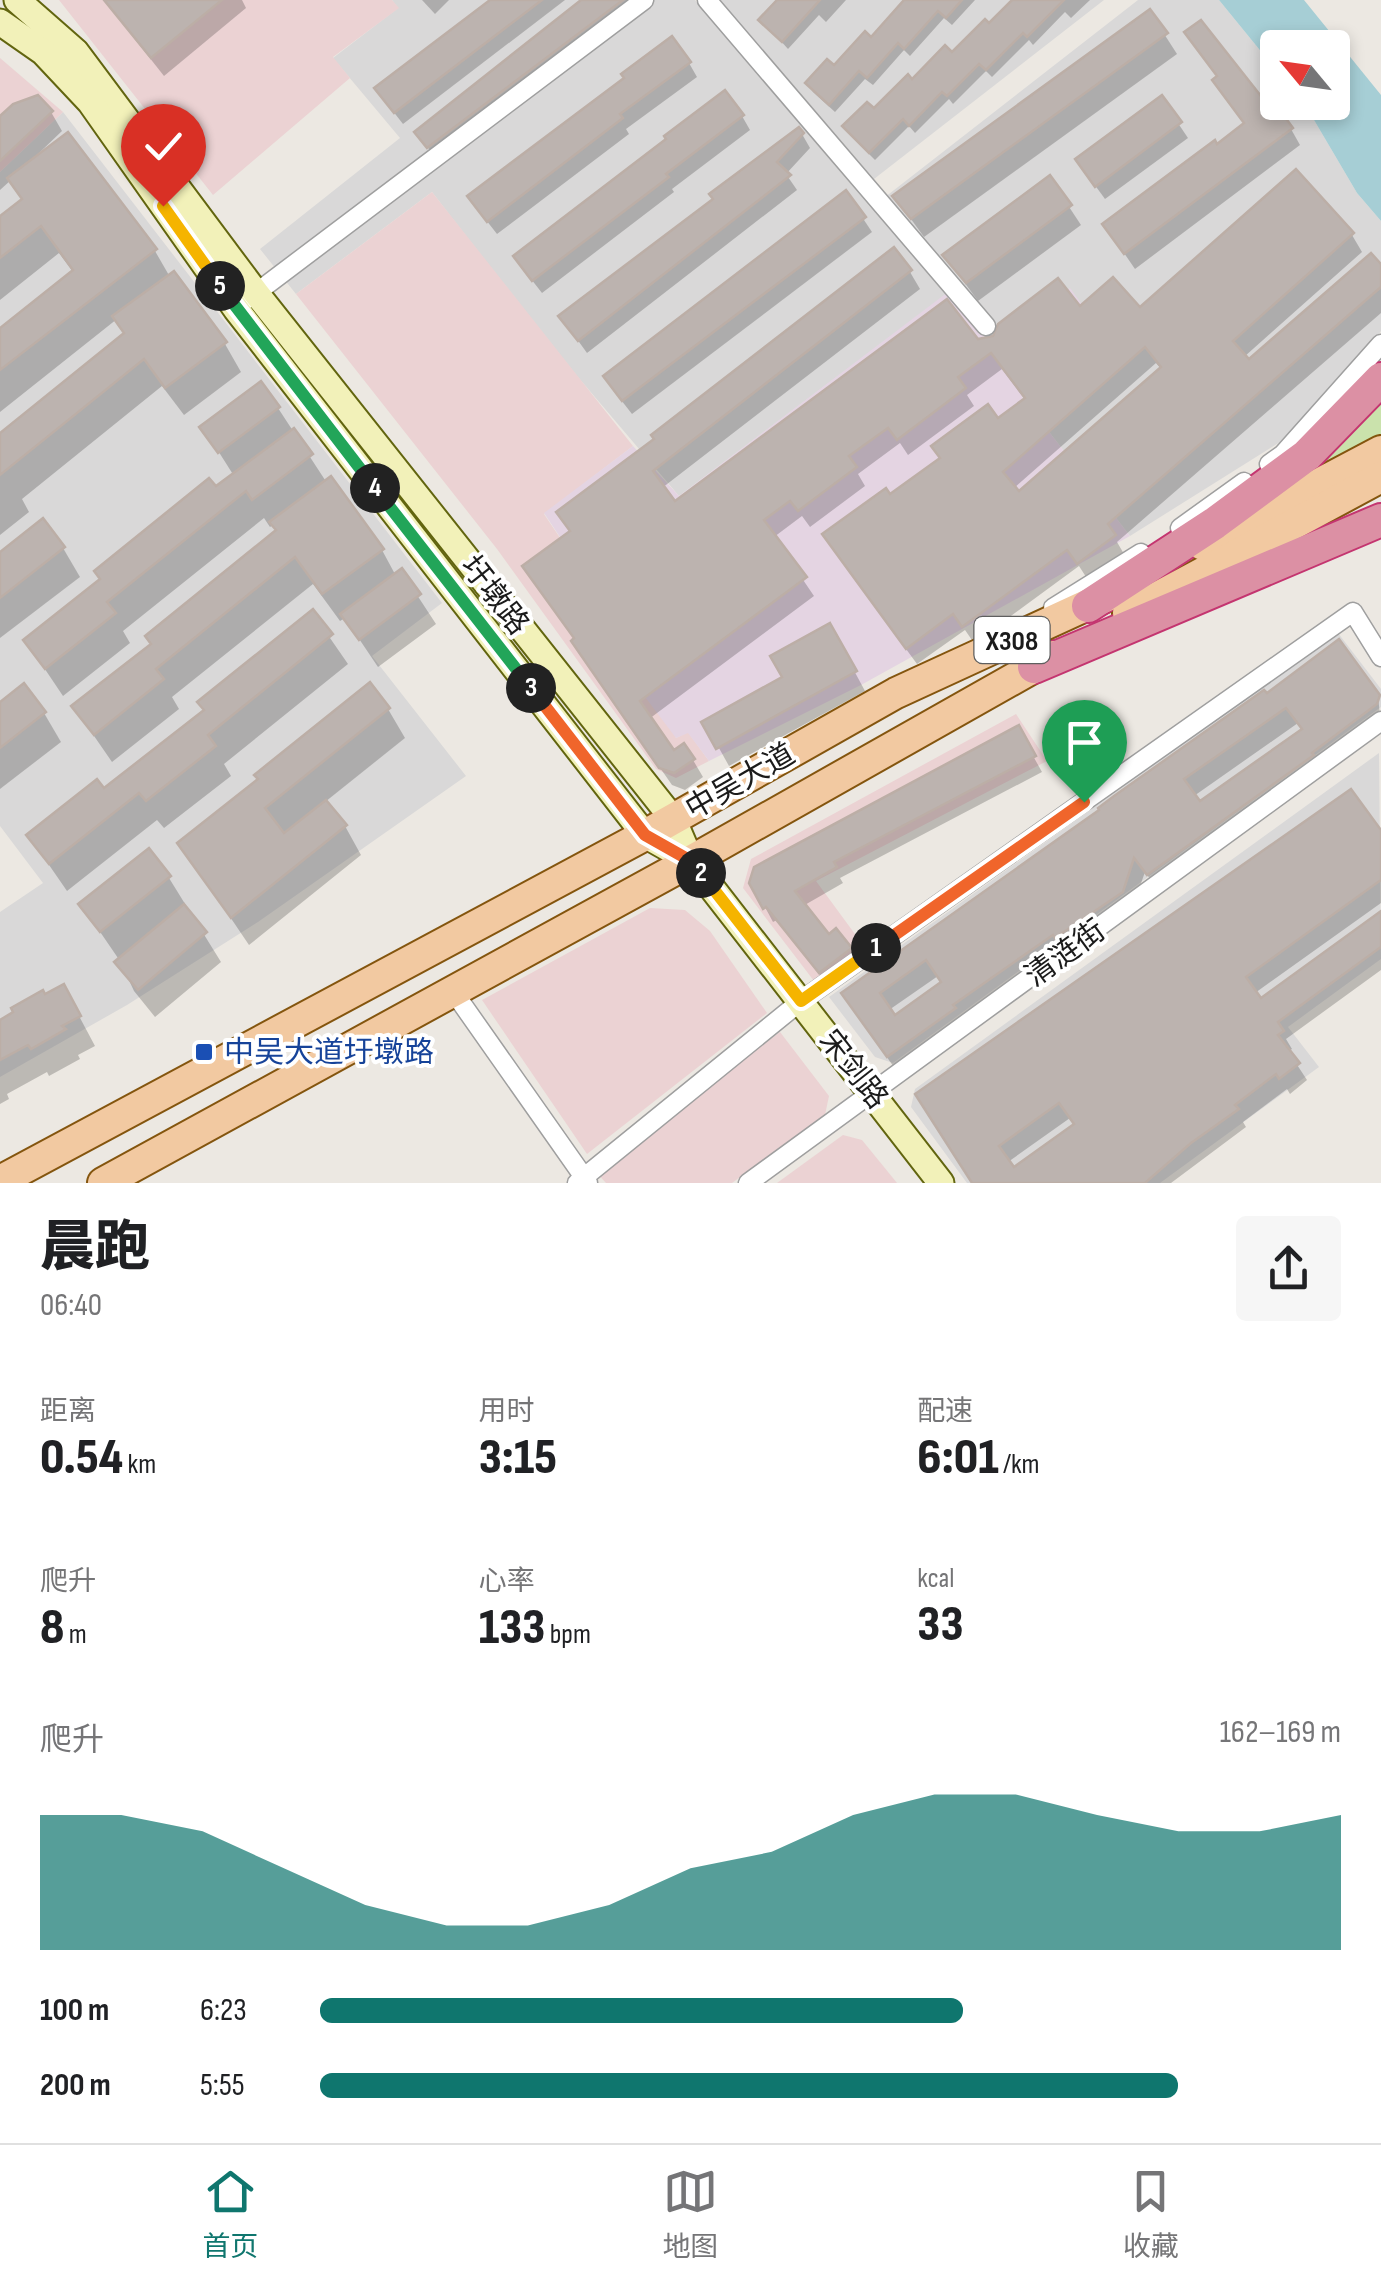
<!DOCTYPE html>
<html lang="zh">
<head>
<meta charset="utf-8">
<style>
  :root { --surface:#fff; --page:#f6f6f6; --text:#202124; --muted:#757577; --line:#e0e0e0; --accent:#0f766e }
  body { margin:0; font-family:"Sofia Sans Condensed","Noto Sans SC",sans-serif; background:var(--page); color:var(--text); height:100vh; display:flex; flex-direction:column; font-size:38px; white-space:nowrap }
  * { box-sizing:border-box; margin:0 }
  p { font-size:32px; color:var(--muted) }
  .icon { flex:none; width:55px; height:55px; fill:none; stroke:currentColor; stroke-width:2; stroke-linecap:round; stroke-linejoin:round }
  .map { position:relative; height:1183px; overflow:hidden }
  .panel { display:flex; flex-direction:column; background:var(--surface); flex:1 }
  .panel>* { flex:none }
  .needle { width:65px; rotate:299deg }
  .buttons { position:absolute; left:1260px; top:30px; display:grid; gap:20px }
  .buttons a { display:grid; place-items:center; width:90px; height:90px; border-radius:10px; background:var(--surface); box-shadow:0 5px 15px #0003; font-size:50px }
  .pin { position:absolute; display:grid; place-items:center; width:85px; height:85px; color:#fff; margin:-102px -42px; border-radius:50% 50% 50% 0; rotate:-45deg; box-shadow:0 0 10px #0007 }
  .pin .icon { rotate:45deg }
  .km { position:absolute; width:50px; height:50px; margin:-25px; border-radius:50%; background:#222; color:#fff; font-size:28px; line-height:50px; text-align:center }
  .round { display:grid; place-items:center; flex:none; width:105px; height:105px; border-radius:10px; background:var(--page) }
  .overview { display:flex; align-items:center; justify-content:space-between; height:170px; padding:0 40px }
  h1 { font-size:55px; font-weight:800; line-height:75px }
  .stats { display:grid; grid-template-columns:repeat(3,1fr); gap:15px; height:170px; padding:10px 40px }
  .stats div { display:grid; align-content:center }
  .stats b { font-size:50px; font-weight:800 }
  .stats small { font-size:28px; font-weight:400 }
  .stats p { font-size:28px }
  .chart { height:280px; padding:20px 40px }
  .chart p { display:flex; justify-content:space-between }
  .chart svg { width:100%; height:180px; margin-top:10px; fill:var(--accent); opacity:.7 }
  ul { padding:0 40px; list-style:none; font-size:32px }
  li { display:grid; grid-template-columns:160px 120px 1fr; align-items:center; height:75px }
  li i { height:25px; border-radius:12px; background:var(--accent) }
  .menu { display:flex; justify-content:space-around; align-items:center; height:140px; border-top:2px solid var(--line); background:var(--surface); font-size:28px; color:var(--muted) }
  .menu a { display:grid; justify-items:center; gap:5px }
  .menu .on { color:var(--accent) }
  .map>svg:first-child { display:block }
</style>
</head>
<body>
<div class="map">
<svg width="1381" height="1183" viewBox="0 0 1381 1183">
  <rect width="100%" height="100%" fill="#ece8e2"/>
  <g fill="#d9d8d8">
    <path d="M392,0H695L871,208L1138,0H1219L1277,71L1278,102L1304,103L1357,193L1381,221V331L1357,365L1280,442L1130,536L1022,397L1102,332L991,345L948,293L679,496L549,343L432,192L296,294L260,249L400,138L333,58L398,8Z"/>
    <path d="M720,0H1104L874,179Z"/>
    <path d="M63,112L442,603L372,656L466,776L258,922L127,1005L0,1077V912L43,883L0,826V172Z"/>
    <path d="M1338,633L1381,689V707L893,1063L875,1057L829,997Z"/>
    <path d="M1379,753L1381,959L1288,1027L1319,1067L1160,1183H967L911,1107L915,1089Z"/>
  </g>
  <g fill="#ebd2d3">
    <path d="M59,0H392L399,8L333,57L350,78L213,195Z"/>
    <path d="M0,58L63,112L0,172Z"/>
    <path d="M432,192L633,446L544,514L632,645L676,738L688,732L709,761L676,778L656,769L497,549L296,294Z"/>
    <path d="M1016,714L1047,761L816,881L863,945L814,981L743,888L751,859Z"/>
    <path d="M650,908L685,910L710,931L767,1013L587,1154L482,1000Z"/>
    <path d="M780,1032L829,1096L825,1115L732,1183H606L595,1171Z"/>
    <path d="M843,1135L862,1140L897,1183H777Z"/>
  </g>
  <path fill="#e4d4e2" d="M1070,288L1102,332L1022,397L1130,536L861,685L709,761L688,733L676,738L615,657L631,644L544,513L633,446L679,496L948,292L991,345Z"/>
  <path fill="#cae2ac" d="M1381,397V437L1314,474L1309,466Z"/>
  <path fill="#a6ced5" d="M1219,0H1304L1381,95V221L1357,193L1304,103L1332,102V48H1278L1277,71Z"/>
  <g fill="#0003" fill-rule="evenodd">
    <path d="M104,0H242L246,8L164,76Z"/>
    <path d="M422,0H449L435,14Z"/>
    <path d="M494,0H565L403,124L385,101Z"/>
    <path d="M585,0H649L436,159L417,132Z"/>
    <path d="M780,0H846L826,22L819,15L788,49L762,20Z"/>
    <path d="M921,0H975L952,25L944,18L910,56L904,50L873,85L865,79L835,112L813,92L808,84L834,68Z"/>
    <path d="M1016,0H1090L1071,18L1065,12L1033,45L1029,40L992,77L986,71L953,104L949,99L915,133L909,126L875,160L851,136L846,127L874,112L952,55L989,27Z"/>
    <path d="M1150,12L1177,54L924,237L895,197Z"/>
    <path d="M1187,33L1291,129L1300,145L1135,269L1115,240L1217,147L1245,125L1224,97L1215,81L1219,79Z"/>
    <path d="M689,63L697,77L626,129L629,134L497,234L479,211Z"/>
    <path d="M1161,98L1188,138L1105,199L1086,173Z"/>
    <path d="M51,112L62,131L38,154L40,156L68,136L155,251L170,277L173,274L225,344L241,372L184,415L162,386L22,499L29,512L0,535V436L126,335L117,319L0,412V331L73,272L59,253L0,300V220L23,201L11,180L0,190V119Z"/>
    <path d="M742,116L750,130L672,189L674,192L542,293L524,270Z"/>
    <path d="M802,134L810,148L786,174L797,190L587,353L561,317Z"/>
    <path d="M1296,173L1352,235L1362,252L1244,357L1249,363L1381,268V313L1117,542L1124,554L1088,580L1079,566L974,643L965,630L917,664L835,552L889,498L1026,401L1002,369L967,395L974,406L908,455L900,443L858,474L865,486L810,527L802,516L774,537L814,596L649,719L673,754L693,760L703,777L685,790L672,785L584,659L576,640L525,567L910,272L920,289L662,488L674,505L976,342L1080,310H1140ZM1156,363L1162,370L1019,494L1014,488Z"/>
    <path d="M1050,178L1081,225L978,301L945,256Z"/>
    <path d="M846,193L872,232L632,414L614,391Z"/>
    <path d="M278,408L327,483L382,550L396,576L402,572L436,624L378,667L345,618L340,621L313,584L172,697L179,709L112,762L74,707L153,645L278,532L274,524L270,527L264,518L123,631L130,643L63,696L26,641L234,476L203,427Z"/>
    <path d="M63,548L80,577L0,638V554Z"/>
    <path d="M312,612L348,664L224,764L231,776L164,828L157,820L67,891L29,836L103,791L206,711Z"/>
    <path d="M830,626L865,691L729,766L705,723L785,678Z"/>
    <path d="M1264,693L1378,696L1381,725L1159,891L1145,872L1132,909L898,1073L854,1010ZM1298,723L1304,731L1199,804L1194,796ZM938,976L943,984L895,1018L889,1010Z"/>
    <path d="M0,705L44,713L61,742L0,789Z"/>
    <path d="M388,709L405,738L325,802L345,826L361,855L249,945L180,843Z"/>
    <path d="M1018,729L1042,772L840,878L843,883L803,906L828,937L850,949L858,964L829,987L777,920L773,922L752,883Z"/>
    <path d="M1381,832V903L1255,993L1260,1001L1381,913V970L1286,1039L1292,1049L1288,1051L1307,1080L1290,1094L1287,1089L1243,1122L1246,1127L1171,1183H973L949,1146ZM1070,1118L1076,1126L1014,1170L1008,1162Z"/>
    <path d="M148,851L169,878L221,962L155,1017L134,991L120,961L81,904Z"/>
    <path d="M16,1013L79,1016L95,1046L78,1055L80,1059L49,1076L47,1072L7,1094L9,1099L0,1104V1022Z"/>
  </g>
  <g fill="#bcb3af" stroke="#bcaea6" stroke-width="2.5" fill-rule="evenodd">
    <path d="M104,0H222L151,58Z"/>
    <path d="M490,0H542L394,113L374,88Z"/>
    <path d="M581,0H623L427,148L414,132Z"/>
    <path d="M777,0H820L782,42L758,20Z"/>
    <path d="M904,0H962L946,18L938,11L904,49L898,43L867,78L859,71L829,105L805,83L827,59L834,65L865,31L871,37Z"/>
    <path d="M1012,0H1064L1027,37L1023,33L986,70L979,64L947,96L942,92L909,126L903,119L869,153L842,126L867,102L874,108L908,74L912,79L945,45L952,52L985,19L989,23Z"/>
    <path d="M1150,9L1168,33L911,219L892,196Z"/>
    <path d="M1201,20L1268,105L1273,101L1293,128L1124,254L1102,224L1215,140L1217,144L1244,123L1212,80L1217,76L1184,32Z"/>
    <path d="M672,36L691,62L620,114L623,118L487,222L467,196L624,78L621,74Z"/>
    <path d="M725,90L744,115L666,174L669,177L532,281L513,256L666,139L664,136Z"/>
    <path d="M38,95L53,111L0,161V116L13,104Z"/>
    <path d="M1162,95L1182,122L1095,187L1075,159Z"/>
    <path d="M799,127L804,133L777,162L791,175L578,341L558,316L713,199L709,194Z"/>
    <path d="M68,132L157,249L0,370V328L73,270L41,226L0,258V216L22,199L7,178Z"/>
    <path d="M1296,169L1354,233L1233,341L1249,359L1371,253L1381,264V287L1108,524L1116,535L1077,564L1067,550L962,627L953,614L906,649L822,534L886,488L890,494L940,458L931,446L988,404L998,418L1025,398L991,353L958,377L966,388L897,440L888,428L849,456L857,467L798,511L790,501L764,520L807,577L640,701L674,750L684,743L695,759L674,773L659,768L571,641L574,638L522,566L570,531L556,512L654,439L651,435L894,247L912,270L653,471L675,501L947,299L978,339L993,336L998,324L1058,278L1080,306L1113,277L1140,307ZM1145,347L1161,367L1019,491L1003,472Z"/>
    <path d="M1050,175L1072,205L966,283L942,255Z"/>
    <path d="M846,190L866,217L622,401L603,376Z"/>
    <path d="M174,271L227,342L165,388L144,359L0,475V433L124,333L112,316Z"/>
    <path d="M261,381L280,407L218,453L199,427Z"/>
    <path d="M294,428L313,454L252,500L246,491L107,602L116,613L45,669L23,640L100,579L94,571L209,478L216,486Z"/>
    <path d="M331,476L384,549L322,594L295,557L156,669L164,679L94,735L71,706L151,644L145,636L276,530L269,522Z"/>
    <path d="M43,518L65,547L0,598V552Z"/>
    <path d="M402,568L421,594L359,640L340,614Z"/>
    <path d="M313,609L333,634L208,735L216,746L146,801L139,793L49,864L26,835L97,779L104,788L204,710L197,702Z"/>
    <path d="M830,623L857,671L716,749L701,722L782,677L770,656Z"/>
    <path d="M1339,639L1380,695L1377,704L1312,753L1314,755L1147,875L1134,858L1123,892L1055,938L1053,935L953,1005L956,1008L887,1057L841,993L1099,810L1098,808L1114,796L1264,690L1267,693ZM1286,708L1302,729L1200,801L1184,779ZM926,960L941,982L895,1015L880,993Z"/>
    <path d="M370,682L390,708L265,808L284,833L326,800L347,825L231,918L177,843L258,779L254,775Z"/>
    <path d="M24,683L46,712L0,748V702Z"/>
    <path d="M1019,725L1036,756L834,862L837,867L795,891L829,934L836,928L852,948L819,973L766,907L763,909L749,883L754,867Z"/>
    <path d="M1351,789L1381,830V880L1246,977L1261,998L1381,911V947L1278,1022L1284,1031L1278,1035L1300,1063L1279,1079L1276,1074L1235,1105L1239,1109L1191,1143L1145,1183H972L915,1094ZM1059,1103L1074,1124L1014,1167L999,1146Z"/>
    <path d="M149,848L171,876L100,932L78,904Z"/>
    <path d="M184,904L207,932L138,990L114,962Z"/>
    <path d="M64,984L81,1016L62,1026L66,1029L31,1049L28,1045L0,1060V1020L13,1012L11,1008L43,990L45,994Z"/>
  </g>
  <g fill="none" stroke-linecap="round" stroke-linejoin="round">
    <defs>
      <g id="minor">
        <path d="M707,0L986,326"/>
        <path d="M248,299L644,0"/>
        <path d="M1269,464L1283,454L1381,344"/>
        <path d="M1180,528L1244,482"/>
        <path d="M1053,608L1141,553"/>
        <path d="M453,991L588,1183"/>
        <path d="M577,1183L801,1001L1353,612L1381,657"/>
        <path d="M748,1183L1381,721"/>
      </g>
      <g id="secondary">
        <path d="M17,0L76,52L256,293L673,819L691,861L941,1183"/>
        <path d="M0,22L43,52L90,102L236,309L645,835L691,861"/>
      </g>
      <g id="primary">
        <path d="M1203,545L1381,451"/>
        <path d="M1128,613L1381,477"/>
        <path d="M0,1181L645,835L896,693L1109,595"/>
        <path d="M103,1183L691,861L1054,656"/>
      </g>
      <g id="motorway">
        <path d="M1088,606L1215,523L1307,455L1381,379"/>
        <path d="M1034,667L1381,520"/>
      </g>
    </defs>
    <use href="#minor" stroke="#9f9f9f" stroke-width="21"/>
    <use href="#secondary" stroke="#62650f" stroke-width="29"/>
    <use href="#primary" stroke="#84550e" stroke-width="34"/>
    <use href="#motorway" stroke="#c43570" stroke-width="36"/>
    <use href="#minor" stroke="#fff" stroke-width="18"/>
    <use href="#secondary" stroke="#f2f1b9" stroke-width="25"/>
    <use href="#primary" stroke="#f2c9a1" stroke-width="30"/>
    <use href="#motorway" stroke="#dc90a4" stroke-width="32"/>
  </g>
  <g fill="none" stroke-linecap="round" stroke-linejoin="round">
    <defs>
      <path id="split-1" d="M876,948L1084,802"/>
      <path id="split-2" d="M701,873L801,1001L876,948"/>
      <path id="split-3" d="M531,688L645,835L691,861L701,873"/>
      <path id="split-4" d="M375,488L531,688"/>
      <path id="split-5" d="M220,286L375,488"/>
      <path id="split-6" d="M163,206L220,286"/>
    </defs>
    <use href="#split-1" stroke="#fff" stroke-width="20"/>
    <use href="#split-2" stroke="#fff" stroke-width="20"/>
    <use href="#split-3" stroke="#fff" stroke-width="20"/>
    <use href="#split-4" stroke="#fff" stroke-width="20"/>
    <use href="#split-5" stroke="#fff" stroke-width="20"/>
    <use href="#split-6" stroke="#fff" stroke-width="20"/>
    <use href="#split-1" stroke="#f0652b" stroke-width="12"/>
    <use href="#split-2" stroke="#f5b400" stroke-width="12"/>
    <use href="#split-3" stroke="#f0652b" stroke-width="12"/>
    <use href="#split-4" stroke="#22a559" stroke-width="12"/>
    <use href="#split-5" stroke="#22a559" stroke-width="12"/>
    <use href="#split-6" stroke="#f5b400" stroke-width="12"/>
  </g>
  <rect fill="#1a4fb4" stroke="#fff" stroke-width="4" x="194" y="1042" width="20" height="20" rx="5"/>
  <g text-anchor="middle" stroke-width="8" stroke-linejoin="round" paint-order="stroke">
    <rect fill="#fff" stroke="#5f5f5f" stroke-width="2.5" x="974.5" y="617" width="75" height="46" rx="8"/>
    <g font-size="28" font-weight="bold" fill="#1b1b1b">
      <text x="1012" y="650">X308</text>
    </g>
    <g font-size="30" fill="#1b1b1b" stroke="#fff">
      <text transform="translate(495 595) rotate(52)" y="10">圩墩路</text>
      <text transform="translate(740 781) rotate(-30)" y="10">中吴大道</text>
      <text transform="translate(1065 953) rotate(-36)" y="10">清涟街</text>
      <text transform="translate(854 1069) rotate(52)" y="10">宋剑路</text>
    </g>
    <g font-size="30" fill="#164399" stroke="#fff" text-anchor="start">
      <text x="224" y="1062">中吴大道圩墩路</text>
    </g>
  </g>
</svg>
<div class="buttons">
<a><svg class="needle" viewBox="-14 -14 28 28"><path d="M0-13l5 13h-10z" fill="#e53935"/><path d="M0 13l5-13h-10z" fill="#757577"/></svg></a>
</div>
<div class="pin" style="left:1084px;top:802px;background:#1e9e55"><svg class="icon" aria-label="arrive" viewBox="0 0 24 24"><path d="M6 21V4h12l-3 4 3 4H6"/></svg></div>
<div class="pin" style="left:163px;top:206px;background:#d93025"><svg class="icon" aria-label="check" viewBox="0 0 24 24"><path d="M5 12l5 5 9-10"/></svg></div>
<b class="km" style="left:876px;top:948px">1</b>
<b class="km" style="left:701px;top:873px">2</b>
<b class="km" style="left:531px;top:688px">3</b>
<b class="km" style="left:375px;top:488px">4</b>
<b class="km" style="left:220px;top:286px">5</b>
</div>
<section class="panel">
<div class="overview"><div><h1>晨跑</h1><p>06:40</p></div><a class="round"><svg class="icon" aria-label="share" viewBox="0 0 24 24"><path d="M12 15V3M7 8l5-5 5 5M5 13v7h14v-7"/></svg></a></div>
<div class="stats">
<div><p>距离</p><b>0.54<small> km</small></b></div>
<div><p>用时</p><b>3:15</b></div>
<div><p>配速</p><b>6:01<small> /km</small></b></div>
</div>
<div class="stats">
<div><p>爬升</p><b>8<small> m</small></b></div>
<div><p>心率</p><b>133<small> bpm</small></b></div>
<div><p>kcal</p><b>33</b></div>
</div>
<div class="chart"><p><span>爬升</span>162–169 m</p>
<svg viewBox="0 0 160 44" preserveAspectRatio="none"><path d="M0 44V11L10 11L20 15L30 24L40 33L50 38L60 38L70 33L80 24L90 20L100 11L110 6L120 6L130 11L140 15L150 15L160 11V44z"/></svg>
</div>
<ul>
<li><b>100 m</b>6:23<i style="width:63%"></i></li>
<li><b>200 m</b>5:55<i style="width:84%"></i></li>
</ul>
</section>
<nav class="menu">
<a class="on"><svg class="icon" aria-label="home" viewBox="0 0 24 24"><path d="M3 11l9-7 9 7M6 9v11h12V9"/></svg>首页</a>
<a><svg class="icon" aria-label="map" viewBox="0 0 24 24"><path d="M3 6l6-2 6 2 6-2v14l-6 2-6-2-6 2zM9 4v14M15 6v14"/></svg>地图</a>
<a><svg class="icon" aria-label="saved" viewBox="0 0 24 24"><path d="M7 4h10v16l-5-4-5 4z"/></svg>收藏</a>
</nav>
</body>
</html>
